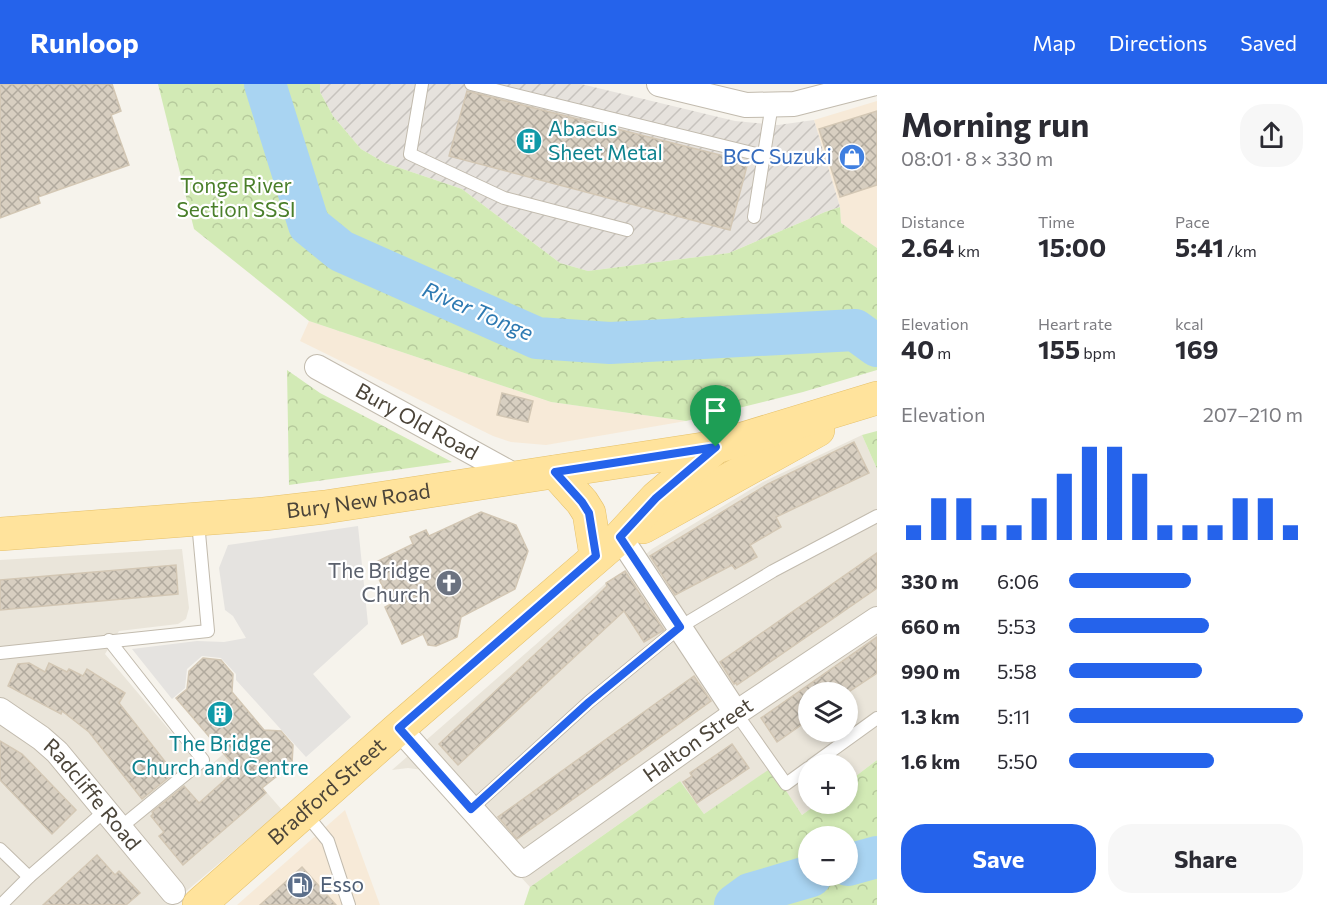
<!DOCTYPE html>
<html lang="en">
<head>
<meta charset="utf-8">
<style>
  :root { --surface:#fff; --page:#f7f7f7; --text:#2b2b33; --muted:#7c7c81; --accent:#2563eb }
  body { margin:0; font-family:Commissioner,sans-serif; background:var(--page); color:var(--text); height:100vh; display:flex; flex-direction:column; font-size:22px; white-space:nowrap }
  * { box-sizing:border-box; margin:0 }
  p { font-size:20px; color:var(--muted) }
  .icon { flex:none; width:33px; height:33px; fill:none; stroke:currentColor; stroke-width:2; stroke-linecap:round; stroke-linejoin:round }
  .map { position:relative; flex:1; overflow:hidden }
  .side { display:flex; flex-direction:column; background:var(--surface); width:450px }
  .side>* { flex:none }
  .buttons { position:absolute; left:798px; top:598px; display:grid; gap:12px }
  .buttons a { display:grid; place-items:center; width:60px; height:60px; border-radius:50%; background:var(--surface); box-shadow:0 3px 9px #0003; font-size:30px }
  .pin { position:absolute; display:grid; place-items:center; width:51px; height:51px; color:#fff; margin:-62px -26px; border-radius:50% 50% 50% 0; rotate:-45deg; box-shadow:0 0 6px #0007 }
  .pin .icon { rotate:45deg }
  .round { display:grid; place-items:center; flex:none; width:63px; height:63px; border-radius:24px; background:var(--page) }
  .overview { display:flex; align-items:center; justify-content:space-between; height:102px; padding:0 24px }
  h1 { font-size:33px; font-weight:700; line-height:45px }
  .figures { display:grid; grid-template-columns:repeat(3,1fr); gap:9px; height:102px; padding:6px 24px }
  .figures div { display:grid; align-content:center }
  .figures b { font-size:26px; font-weight:700 }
  .figures small { font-size:16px; font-weight:400 }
  .figures p { font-size:16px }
  .chart { height:168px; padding:12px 24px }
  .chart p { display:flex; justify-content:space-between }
  .chart svg { width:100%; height:108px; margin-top:6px; stroke:var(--accent); stroke-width:6 }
  .button { display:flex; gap:12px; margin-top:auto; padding:12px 24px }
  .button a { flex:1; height:69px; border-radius:24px; background:var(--accent); color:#fff; font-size:24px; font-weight:700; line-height:69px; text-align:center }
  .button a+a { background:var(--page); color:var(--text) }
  ul { padding:0 24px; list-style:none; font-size:20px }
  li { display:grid; grid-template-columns:96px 72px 1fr; align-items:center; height:45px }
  li i { height:15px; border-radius:8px; background:var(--accent) }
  header { display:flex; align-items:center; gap:36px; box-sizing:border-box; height:84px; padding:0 30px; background:var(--accent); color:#fff }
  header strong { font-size:28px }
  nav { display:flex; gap:33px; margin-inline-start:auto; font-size:21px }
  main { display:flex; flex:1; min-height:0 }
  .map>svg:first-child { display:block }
</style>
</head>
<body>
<header>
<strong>Runloop</strong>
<nav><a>Map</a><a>Directions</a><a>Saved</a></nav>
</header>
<main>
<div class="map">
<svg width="877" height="821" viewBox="0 0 877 821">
  <defs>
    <pattern id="industrial-furrows" width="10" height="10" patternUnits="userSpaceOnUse" patternTransform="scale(1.5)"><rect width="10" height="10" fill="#e6e2dd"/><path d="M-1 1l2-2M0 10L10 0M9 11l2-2" fill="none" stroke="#c7c3be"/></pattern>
    <pattern id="forest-crowns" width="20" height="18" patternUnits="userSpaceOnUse" patternTransform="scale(1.5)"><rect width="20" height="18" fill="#d2eab5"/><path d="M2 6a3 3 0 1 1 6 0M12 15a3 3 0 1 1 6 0" fill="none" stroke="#b6ca9c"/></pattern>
    <pattern id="building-cross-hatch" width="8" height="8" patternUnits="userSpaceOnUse" patternTransform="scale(1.5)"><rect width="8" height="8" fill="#d8cfc1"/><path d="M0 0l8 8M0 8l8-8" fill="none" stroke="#b1aa9e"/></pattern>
  </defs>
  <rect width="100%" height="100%" fill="#f6f3ec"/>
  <g fill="#eae5da" fill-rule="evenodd">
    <path d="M862,351L877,385V676L848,698V681H808V720H817L802,731L771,685L704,730L680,697L530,803L423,686L408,684L392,686L606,499L626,487L652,465L763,398ZM808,609H848V648H808Z"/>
    <path d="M182,465L189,524L186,535L178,540L119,547L105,570L204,687L229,665L282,726L170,821H0V476Z"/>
  </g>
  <g fill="#f7ead8">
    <path d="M877,17V164L841,139L840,123L814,36Z"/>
    <path d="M309,237L551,318L686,337L546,361L511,358L493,352L300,257Z"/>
    <path d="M345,726L380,821H237Z"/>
  </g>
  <path fill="url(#industrial-furrows)" d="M320,0H581L735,37L778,41L814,36L840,123L825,128L729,169L588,187L560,179L462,105L385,79L361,65L333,32L320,8Z"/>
  <g fill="url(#forest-crowns)" fill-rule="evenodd">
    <path d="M158,0H320V8L333,32L361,65L385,79L462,105L560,179L588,187L729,169L825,128L840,123L841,139L877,164V286L803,308L686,337L551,318L309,237L194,145Z"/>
    <path d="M287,286L320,309L452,378L289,401Z"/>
    <path d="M877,347V385L862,351Z"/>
    <path d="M877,676V821H524L530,803L680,697L704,730L771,684L802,731L817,720H848V698ZM808,753H848V792H808Z"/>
  </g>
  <path fill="#e5e3e0" d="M358,442L368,540L313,590L351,633L306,673L236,596V590L221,574L202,572L187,585L185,604L172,615L132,565L197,557L224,558L246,554L233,532L225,526L219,484L228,461Z"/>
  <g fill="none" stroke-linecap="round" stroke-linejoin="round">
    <g stroke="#a9d4f2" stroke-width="42">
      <path d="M265,0L309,141L341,167L537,254L610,259L855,246L877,262"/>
      <path d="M848,781L877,773"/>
      <path d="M735,821L750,810L811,792"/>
    </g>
  </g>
  <g fill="url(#building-cross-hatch)" stroke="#d3c7b4" stroke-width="1.5">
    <path d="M0,0H112L121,27L111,31L129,81L38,113L40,119L0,134Z"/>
    <path d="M467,7L748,78L730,146L449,72Z"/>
    <path d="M877,27V101L840,113L819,45Z"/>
    <path d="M502,309L533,317L528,338L497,331Z"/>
    <path d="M854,358L869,389L776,433L781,443L750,461L757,473L735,485L732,481L675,511L650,472L768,400Z"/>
    <path d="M481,428L516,441L528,467L515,505L461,533L457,553L436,562L428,561L423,550L402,560L385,523L391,520L378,493L382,491L376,478L413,460L410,453L426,446L429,452Z"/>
    <path d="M877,469V504L737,601L736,599L734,600L720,578Z"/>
    <path d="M176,481L178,510L0,526V496Z"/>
    <path d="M625,487L664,546L644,558L624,527L458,681L439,660L595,514L607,502L606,499Z"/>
    <path d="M877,553V589L847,609H808V636L777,658L761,634Z"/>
    <path d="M203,574L221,576L233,590L232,608L264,646L281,647L293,661L292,680L262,704L266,709L183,781L159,752L164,748L151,732L153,730L152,728L184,702L199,719L237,685L176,614L187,605L189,587Z"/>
    <path d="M29,579L45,588L49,579L67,588L69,585L83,592L87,585L125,609L119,619L174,689L142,715L89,648L62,627L61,630L8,602L18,580Z"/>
    <path d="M694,592L711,617L555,728L517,755L498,733Z"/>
    <path d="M0,657L22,670L76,726L52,750L0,696Z"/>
    <path d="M732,660L749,684L697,719L683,698L692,692L690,689Z"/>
    <path d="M97,771L115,791L119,787L140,809L126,821H43Z"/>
    <path d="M302,783L336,821H260Z"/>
  </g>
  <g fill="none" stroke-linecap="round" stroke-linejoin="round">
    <defs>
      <g id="service">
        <path d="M422,0L410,70L504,114L627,146"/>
        <path d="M471,0L764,72"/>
        <path d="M754,133L772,20"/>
        <path d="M109,556L203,676L121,743"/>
        <path d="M0,569L208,547L198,438"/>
        <path d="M736,629L786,700L808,684"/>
        <path d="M812,681L877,634"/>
        <path d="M471,725L589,618L680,543L773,487L877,432"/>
        <path d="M305,729L328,757L349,821"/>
        <path d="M0,765L29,793"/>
        <path d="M1,821L29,793L106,726"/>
      </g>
      <g id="minor">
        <path d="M659,0L746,21L794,20L872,0"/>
        <path id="s1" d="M317,283L517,393"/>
        <path d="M620,453L736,629"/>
        <path id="s2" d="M0,626L41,654L57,668L173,808"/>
        <path id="s3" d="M399,644L522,781L736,629L877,535"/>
      </g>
      <g id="primary">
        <path d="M555,388L582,418L589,429L596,472"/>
        <path d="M643,443L818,346"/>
        <path id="s4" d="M0,450L264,430L325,423L716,363L877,314"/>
        <path id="s5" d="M199,821L399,644L620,453L656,414L716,363"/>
      </g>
    </defs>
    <use href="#service" stroke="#c2bbae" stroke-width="14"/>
    <use href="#minor" stroke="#c2bbae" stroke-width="26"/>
    <use href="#primary" stroke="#e6c16a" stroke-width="34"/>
    <use href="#service" stroke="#fff" stroke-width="12"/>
    <use href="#minor" stroke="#fff" stroke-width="24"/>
    <use href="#primary" stroke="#ffe39c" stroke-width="33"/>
  </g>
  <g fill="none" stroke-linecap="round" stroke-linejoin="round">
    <defs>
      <path id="route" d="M716,363L656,414L620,453L680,543L589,618L471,725L399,644L596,472L589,429L582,418L555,388Z"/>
    </defs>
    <use href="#route" stroke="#fff" stroke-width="12"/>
    <use href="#route" stroke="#2563eb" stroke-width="8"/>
  </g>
  <defs>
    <symbol id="building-disc" viewBox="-11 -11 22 22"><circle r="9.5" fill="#0f9aa8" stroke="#fff"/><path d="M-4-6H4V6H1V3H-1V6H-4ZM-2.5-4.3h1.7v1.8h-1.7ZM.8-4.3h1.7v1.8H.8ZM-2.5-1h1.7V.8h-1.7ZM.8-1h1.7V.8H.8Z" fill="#fff"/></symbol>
    <symbol id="shop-disc" viewBox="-11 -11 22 22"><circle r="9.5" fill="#3f7fe0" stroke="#fff"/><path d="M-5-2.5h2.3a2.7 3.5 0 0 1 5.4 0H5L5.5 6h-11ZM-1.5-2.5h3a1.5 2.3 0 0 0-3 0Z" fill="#fff"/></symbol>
    <symbol id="church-disc" viewBox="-11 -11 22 22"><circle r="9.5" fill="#6b7280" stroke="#fff"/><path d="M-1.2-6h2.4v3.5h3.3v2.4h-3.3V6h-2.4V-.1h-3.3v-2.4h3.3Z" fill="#fff"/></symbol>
    <symbol id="fuel-disc" viewBox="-11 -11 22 22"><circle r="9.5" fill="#5c6f8a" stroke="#fff"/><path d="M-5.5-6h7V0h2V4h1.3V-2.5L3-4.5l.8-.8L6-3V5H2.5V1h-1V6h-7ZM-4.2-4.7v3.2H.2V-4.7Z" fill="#fff"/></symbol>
  </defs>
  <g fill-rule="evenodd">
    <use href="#building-disc" x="514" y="42" width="30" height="30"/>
    <use href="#shop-disc" x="837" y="58" width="30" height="30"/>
    <use href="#church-disc" x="434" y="484" width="30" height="30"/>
    <use href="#building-disc" x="205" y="615" width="30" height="30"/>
    <use href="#fuel-disc" x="285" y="786" width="30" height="30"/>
  </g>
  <g text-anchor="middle" stroke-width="4.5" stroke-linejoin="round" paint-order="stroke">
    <g font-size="21" fill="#0d838f" stroke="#fff" text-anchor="start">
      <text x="548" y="52">Abacus<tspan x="548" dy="24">Sheet Metal</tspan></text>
      <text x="220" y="667" text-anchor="middle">The Bridge<tspan x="220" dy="24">Church and Centre</tspan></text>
    </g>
    <g font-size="21" fill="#366cbe" stroke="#fff" text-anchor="end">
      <text x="832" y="80">BCC Suzuki</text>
    </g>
    <g font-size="21" fill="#4a7f2a" stroke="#fff">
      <text x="236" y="109">Tonge River<tspan x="236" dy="24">Section SSSI</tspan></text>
    </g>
    <g font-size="21" fill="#4b4439" stroke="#fff">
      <text dy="7" stroke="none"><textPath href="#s1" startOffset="114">Bury Old Road</textPath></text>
      <text dy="7" stroke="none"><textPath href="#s4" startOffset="360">Bury New Road</textPath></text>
      <text dy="7" stroke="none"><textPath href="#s3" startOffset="400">Halton Street</textPath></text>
      <text dy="7" stroke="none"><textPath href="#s5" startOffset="171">Bradford Street</textPath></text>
      <text dy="7" stroke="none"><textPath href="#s2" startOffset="126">Radcliffe Road</textPath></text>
    </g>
    <g font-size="21" fill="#5b616d" stroke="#fff" text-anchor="end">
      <text x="430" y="494">The Bridge<tspan x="430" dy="24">Church</tspan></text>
    </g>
    <g font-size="21" fill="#4e5e75" stroke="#fff" text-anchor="start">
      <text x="320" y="808">Esso</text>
    </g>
    <g font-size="22" font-style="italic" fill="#2e7ab2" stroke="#fff">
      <text transform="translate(478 227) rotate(23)" y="8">River Tonge</text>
    </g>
  </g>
</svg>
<div class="buttons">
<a><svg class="icon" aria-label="layers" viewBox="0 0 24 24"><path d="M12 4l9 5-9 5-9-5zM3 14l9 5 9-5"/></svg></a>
<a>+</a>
<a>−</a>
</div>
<div class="pin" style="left:716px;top:363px;background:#1e9e55"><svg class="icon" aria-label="arrive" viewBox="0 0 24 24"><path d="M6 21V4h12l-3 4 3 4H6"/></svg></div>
</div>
<section class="side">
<div class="overview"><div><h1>Morning run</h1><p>08:01 · 8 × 330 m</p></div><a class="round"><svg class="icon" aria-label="share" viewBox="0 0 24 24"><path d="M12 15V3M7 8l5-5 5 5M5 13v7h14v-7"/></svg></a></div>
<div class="figures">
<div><p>Distance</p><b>2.64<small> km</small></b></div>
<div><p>Time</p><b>15:00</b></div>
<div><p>Pace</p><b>5:41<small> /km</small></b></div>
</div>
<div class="figures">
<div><p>Elevation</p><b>40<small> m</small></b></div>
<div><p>Heart rate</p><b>155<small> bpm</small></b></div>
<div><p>kcal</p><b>169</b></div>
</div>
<div class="chart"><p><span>Elevation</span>207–210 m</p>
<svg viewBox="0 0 160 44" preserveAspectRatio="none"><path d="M5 44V38M15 44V27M25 44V27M35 44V38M45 44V38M55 44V27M65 44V17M75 44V6M85 44V6M95 44V17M105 44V38M115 44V38M125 44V38M135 44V27M145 44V27M155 44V38"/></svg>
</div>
<ul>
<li><b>330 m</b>6:06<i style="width:52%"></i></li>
<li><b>660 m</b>5:53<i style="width:60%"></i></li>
<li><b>990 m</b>5:58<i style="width:57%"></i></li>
<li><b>1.3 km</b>5:11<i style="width:100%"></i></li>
<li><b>1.6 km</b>5:50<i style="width:62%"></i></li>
</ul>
<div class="button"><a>Save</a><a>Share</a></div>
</section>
</main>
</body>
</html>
